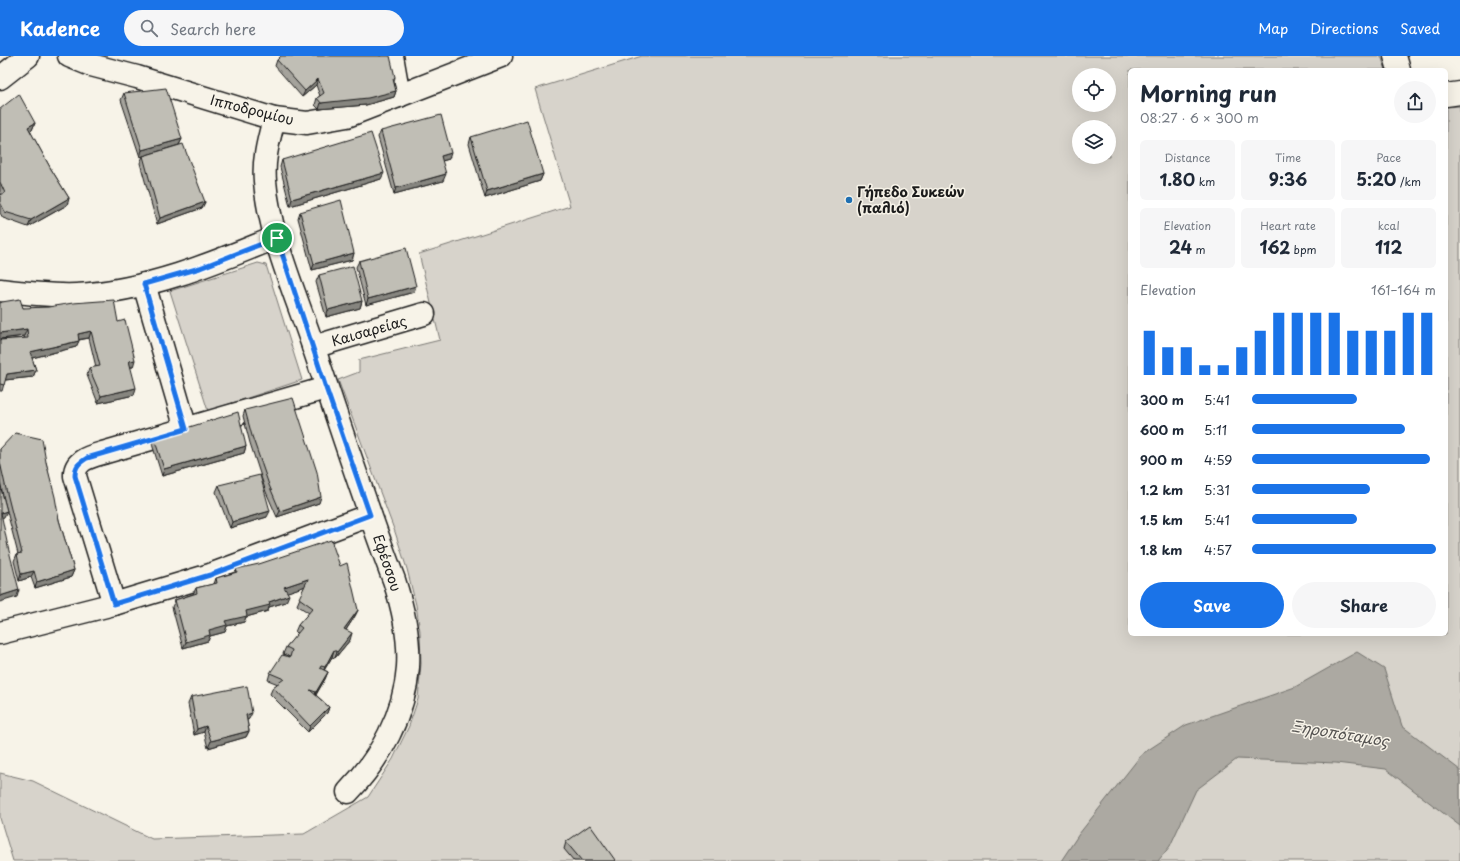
<!DOCTYPE html>
<html lang="en">
<head>
<meta charset="utf-8">
<style>
  :root { --surface:#fff; --page:#f6f6f7; --text:#1f2937; --muted:#747a83; --accent:#1a73e8 }
  body { margin:0; font-family:"Playpen Sans",sans-serif; background:var(--page); color:var(--text); height:100vh; display:flex; flex-direction:column; font-size:15px; white-space:nowrap }
  * { box-sizing:border-box; margin:0 }
  p { font-size:13px; color:var(--muted) }
  .icon { flex:none; width:22px; height:22px; fill:none; stroke:currentColor; stroke-width:2; stroke-linecap:round; stroke-linejoin:round }
  .map { position:relative; flex:1; overflow:hidden }
  .panel { position:absolute; left:1128px; top:12px; width:320px; height:568px; display:flex; flex-direction:column; background:var(--surface); border-radius:6px; box-shadow:0 4px 16px #0002 }
  .panel>* { flex:none }
  .fabs { position:absolute; left:1072px; top:12px; display:grid; gap:8px }
  .fabs a { display:grid; place-items:center; width:44px; height:44px; border-radius:50%; background:var(--surface); box-shadow:0 4px 16px #0002; font-size:20px }
  .pin { position:absolute; display:grid; place-items:center; width:34px; height:34px; color:#fff; margin:-17px; border:2px solid #fff; border-radius:50%; box-shadow:0 1px 4px #0007 }
  .round { display:grid; place-items:center; flex:none; width:42px; height:42px; border-radius:21px; background:var(--page) }
  .head { display:flex; align-items:center; justify-content:space-between; height:68px; padding:0 12px }
  h1 { font-size:22px; font-weight:700; line-height:30px }
  .metrics { display:grid; grid-template-columns:repeat(3,1fr); gap:6px; height:68px; padding:4px 12px }
  .metrics div { display:grid; align-content:center; border-radius:6px; background:var(--page); text-align:center }
  .metrics b { font-size:17px; font-weight:700 }
  .metrics small { font-size:11px; font-weight:400 }
  .metrics p { font-size:11px }
  .chart { height:112px; padding:8px 12px }
  .chart p { display:flex; justify-content:space-between }
  .chart svg { width:100%; height:72px; margin-top:4px; stroke:var(--accent); stroke-width:6 }
  .cta { display:flex; gap:8px; margin-top:auto; padding:8px 12px }
  .cta a { flex:1; height:46px; border-radius:24px; background:var(--accent); color:#fff; font-size:16px; font-weight:700; line-height:46px; text-align:center }
  .cta a+a { background:var(--page); color:var(--text) }
  ul { padding:0 12px; list-style:none; font-size:13px }
  li { display:grid; grid-template-columns:64px 48px 1fr; align-items:center; height:30px }
  li i { height:10px; border-radius:5px; background:var(--accent) }
  header { display:flex; align-items:center; gap:24px; box-sizing:border-box; height:56px; padding:0 20px; background:var(--accent); color:#fff }
  header strong { font-size:19px }
  nav { display:flex; gap:22px; margin-inline-start:auto; font-size:14px }
  .search { width:280px; height:36px; background:var(--page); display:flex; align-items:center; gap:10px; box-sizing:border-box; padding:0 14px; border-radius:22px; color:var(--muted); font-size:15px }
  .map>svg:first-child { display:block }
</style>
</head>
<body>
<header>
<strong>Kadence</strong>
<div class="search"><svg class="icon" aria-label="search" viewBox="0 0 24 24"><circle cx="10" cy="10" r="6"/><path d="M15 15l6 6"/></svg>Search here</div>
<nav><a>Map</a><a>Directions</a><a>Saved</a></nav>
</header>
<div class="map">
<svg width="1460" height="805" viewBox="0 0 1460 805">
  <rect width="100%" height="100%" fill="#f7f3e8"/>
  <filter id="ink" filterUnits="userSpaceOnUse"><feTurbulence type="fractalNoise" baseFrequency=".025" numOctaves="2"/><feDisplacementMap in="SourceGraphic" scale="8" xChannelSelector="R" yChannelSelector="G"/><feConvolveMatrix kernelMatrix="1 2 1 2 8 2 1 2 1" color-interpolation-filters="sRGB"/></filter>
  <g filter="url(#ink)">
    <g fill="#d7d3cb" stroke="#7a7874" fill-rule="evenodd">
      <path d="M642,0H1381L1386,14H1130V578H1446V51L1460,50V805H13L0,762V717L33,725L152,783L304,778L368,741L393,703L409,670L418,643L421,608L420,575L416,549L407,513L395,476L338,324L359,316V304L440,284L419,198L570,150L535,33ZM1079,19H1109V49H1079ZM1079,71H1109V101H1079Z"/>
      <path d="M258,207L266,209L302,324L208,355L170,235Z"/>
    </g>
    <path fill="#aca9a2" stroke="#72716c" d="M1357,596L1384,613L1402,670L1460,714V770L1386,713L1336,707L1237,703L1196,734L1170,790L1158,805H1061L1079,778L1142,698L1186,669L1295,631Z"/>
    <g fill="none" stroke-linecap="round" stroke-linejoin="round">
      <defs>
        <g id="street">
          <path d="M69,0L91,9L137,21L274,63L307,67L347,60L501,0"/>
          <path d="M392,0L399,40"/>
          <path d="M1395,0L1399,14"/>
          <path d="M0,22L28,0"/>
          <path d="M1446,39L1460,37"/>
          <path d="M274,63C269,83 263,103 265,125C269,178 295,237 312,287C339,366 364,446 394,524C403,552 410,582 408,611C405,658 380,703 348,736"/>
          <path d="M144,228L186,373"/>
          <path d="M0,234C25,237 50,240 76,239C146,235 212,208 277,181"/>
          <path d="M313,291L424,258"/>
          <path d="M114,548L75,420C74,403 93,400 106,396L326,332"/>
          <path d="M0,577L114,548L210,519L370,459"/>
        </g>
      </defs>
      <use href="#street" stroke="#1c1c1c" stroke-width="25"/>
      <use href="#street" stroke="#f7f3e8" stroke-width="22"/>
    </g>
    <g fill="#a5a39c" stroke="#1c1c1c">
      <path d="M277,4L395,21L394,26L396,35L394,41L366,49L319,53L315,49L317,42L320,40L316,29L302,41L275,10Z"/>
      <path d="M124,37L182,83L179,89L140,101L121,44Z"/>
      <path d="M0,53L35,67L32,74L30,75L51,113L69,142L67,149L28,171L3,162L0,157Z"/>
      <path d="M381,75L449,103L442,105L443,125L394,138L378,81Z"/>
      <path d="M471,81L543,118L540,125L485,142L469,88Z"/>
      <path d="M143,100L205,146L202,152L157,168L140,107Z"/>
      <path d="M282,104L381,123L290,150L280,111Z"/>
      <path d="M300,156L354,197L352,204L312,214L298,162Z"/>
      <path d="M359,205L414,236L366,249L356,211Z"/>
      <path d="M319,219L362,245L360,252L326,261L316,226Z"/>
      <path d="M23,252L118,266L133,311H130L134,339L98,347L87,319L89,312L96,311L89,282L79,284L76,291L32,302L36,314L33,321L5,324L2,335H0V284L25,282L24,280L0,283Z"/>
      <path d="M245,354L319,447L277,461L266,436L250,387L243,360Z"/>
      <path d="M154,382L246,390L244,397L162,420L152,388Z"/>
      <path d="M0,393L46,406L59,464L74,514L71,521L35,532L31,521L19,525L14,505L17,498H18L3,440L0,424Z"/>
      <path d="M219,429L267,461L230,472L216,436Z"/>
      <path d="M340,510L358,554L355,560L346,574L350,584L335,602L332,601L324,614L328,616L325,623L316,639L329,651L327,657L308,676L270,638L273,631L278,628L268,624L270,617L288,600L283,598L286,591L298,577L295,576L298,569L309,557L297,549L305,530L287,536L286,546L269,551L268,555L246,561L244,566L227,570L225,576L210,580L208,585L183,592L172,551L175,544L193,538L196,532L214,528L216,522L235,516L236,513Z"/>
      <path d="M191,641L249,663L247,664L249,675L246,681L208,692L204,676L194,679L188,648Z"/>
      <path d="M566,786L615,805H574L564,793Z"/>
    </g>
    <g fill="#86857f" stroke="#1c1c1c">
      <path d="M318,23L316,29L302,41L305,35Z"/>
      <path d="M396,35L394,41L366,49L319,53L321,47Z"/>
      <path d="M35,67L32,74L26,78L28,71Z"/>
      <path d="M182,83L179,89L140,101L142,94Z"/>
      <path d="M451,97L449,103L438,106L441,100Z"/>
      <path d="M384,117L381,123L290,150L292,143Z"/>
      <path d="M446,118L443,125L394,138L396,132Z"/>
      <path d="M543,118L540,125L485,142L487,135Z"/>
      <path d="M69,142L67,149L28,171L31,164Z"/>
      <path d="M205,146L202,152L157,168L160,162Z"/>
      <path d="M354,197L352,204L312,214L314,208Z"/>
      <path d="M416,230L414,236L366,249L368,243Z"/>
      <path d="M362,245L360,252L326,261L328,254Z"/>
      <path d="M27,273L24,280L0,283V277Z"/>
      <path d="M91,275L89,282L76,284L78,278Z"/>
      <path d="M79,285L76,291L28,303L30,296Z"/>
      <path d="M135,304L133,311H126L129,305Z"/>
      <path d="M36,314L33,321L5,324L7,318Z"/>
      <path d="M136,332L134,339L98,347L101,340Z"/>
      <path d="M246,390L244,397L162,420L164,413Z"/>
      <path d="M321,441L319,447L277,461L280,455Z"/>
      <path d="M7,455L4,461L0,463L1,457Z"/>
      <path d="M270,455L267,461L230,472L232,466Z"/>
      <path d="M74,514L71,521L35,532L37,526Z"/>
      <path d="M34,515L31,521L19,525L21,518Z"/>
      <path d="M308,523L306,530L282,538L284,531Z"/>
      <path d="M19,534L17,541L0,546V540Z"/>
      <path d="M289,539L286,546L269,551L268,555L246,561L244,566L227,570L225,576L210,580L208,585L183,592L186,586L225,565L246,555L269,546Z"/>
      <path d="M358,554L355,560L342,580L344,573Z"/>
      <path d="M352,577L350,584L335,602L337,596Z"/>
      <path d="M334,594L332,601L322,618L325,611Z"/>
      <path d="M328,616L325,623L313,643L316,636Z"/>
      <path d="M329,651L327,657L308,676L310,670Z"/>
      <path d="M252,657L249,663L243,666L246,659Z"/>
      <path d="M206,670L204,676L194,679L197,673Z"/>
      <path d="M249,675L246,681L208,692L211,685Z"/>
    </g>
    <g fill="#c0beb5" stroke="#1c1c1c">
      <path d="M281,0H390L395,21L393,23L396,35L368,42L321,47L317,42L324,37L318,23L305,35L277,4Z"/>
      <path d="M166,32L182,83L142,94L124,37Z"/>
      <path d="M19,38L35,67L28,71L51,113L69,142L31,164L5,156L0,146V139L5,137L0,126V53Z"/>
      <path d="M441,59L451,97L441,100L446,118L396,132L381,75Z"/>
      <path d="M527,64L543,118L487,135L471,81Z"/>
      <path d="M371,77L384,117L292,143L282,104Z"/>
      <path d="M183,88L205,146L160,162L143,100Z"/>
      <path d="M341,144L354,197L314,208L300,156Z"/>
      <path d="M406,192L416,230L368,243L359,205Z"/>
      <path d="M353,210L362,245L328,254L319,219Z"/>
      <path d="M20,243L23,252L48,251L73,247L114,244L118,266L125,264L135,304L129,305L136,332L101,340L89,312L100,310L91,275L78,278L79,285L30,296L36,314L7,318L4,329L0,328V284L28,282L27,273L0,277V247L2,246Z"/>
      <path d="M293,342L317,416L321,441L280,455L269,429L252,380L245,354Z"/>
      <path d="M238,356L246,390L164,413L154,382Z"/>
      <path d="M15,377L42,383L46,406L55,441L59,464L74,514L37,526L34,515L21,518L17,498L22,497L6,433L0,406V393Z"/>
      <path d="M260,419L270,455L232,466L219,429Z"/>
      <path d="M0,429L7,455L1,457L8,491L19,534L0,540Z"/>
      <path d="M331,484L340,510L347,507L358,554L344,573L352,577L337,596L334,594L325,611L321,610L320,612L328,616L316,636L310,634L329,651L310,670L273,631L284,623L270,617L282,599L290,601L292,594L286,591L302,572L298,569L313,552L299,542L308,523L284,531L289,539L269,546L270,549L246,555L247,560L225,565L227,569L209,574L210,579L186,586L175,544L197,537L196,532L217,527L216,522L237,516L236,513L259,508Z"/>
      <path d="M247,630L252,657L246,659L249,675L211,685L206,670L197,673L191,641Z"/>
      <path d="M590,769L615,804L614,805H582L566,786Z"/>
    </g>
  </g>
  <g fill="none" stroke-linecap="round" stroke-linejoin="round" filter="url(#ink)">
    <defs>
      <path id="route" d="M277,182L326,332L370,459L210,519L114,548L75,420C75,410 79,407 87,402L186,373L144,228L200,212Z"/>
    </defs>
    <use href="#route" stroke="#fff" stroke-width="8"/>
    <use href="#route" stroke="#1a73e8" stroke-width="5"/>
  </g>
  <circle fill="#1f6fb2" stroke="#f7f3e8" stroke-width="1.5" cx="849" cy="144" r="4"/>
  <g text-anchor="middle" stroke-width="3" stroke-linejoin="round" paint-order="stroke">
    <g font-size="14" fill="#1c1c1c" stroke="#f7f3e8">
      <text transform="translate(252 54) rotate(14)" y="5">Ιπποδρομίου</text>
      <text transform="translate(369 275) rotate(-16)" y="5">Καισαρείας</text>
      <text transform="translate(387 507) rotate(71)" y="5">Εφέσσου</text>
    </g>
    <g font-size="14" font-weight="bold" fill="#1c1c1c" stroke="#f7f3e8" text-anchor="start">
      <text x="857" y="141">Γήπεδο Συκεών<tspan x="857" dy="16">(παλιό)</tspan></text>
    </g>
    <g font-size="15" font-style="italic" fill="#565452" stroke="#f7f3e8">
      <text transform="translate(1340 678) rotate(9)" y="5">Ξηροπόταμος</text>
    </g>
  </g>
</svg>
<div class="fabs">
<a><svg class="icon" aria-label="locate" viewBox="0 0 24 24"><circle cx="12" cy="12" r="6"/><path d="M12 2v4M12 18v4M2 12h4M18 12h4"/></svg></a>
<a><svg class="icon" aria-label="layers" viewBox="0 0 24 24"><path d="M12 4l9 5-9 5-9-5zM3 14l9 5 9-5"/></svg></a>
</div>
<div class="pin" style="left:277px;top:182px;background:#1e9e55"><svg class="icon" aria-label="arrive" viewBox="0 0 24 24"><path d="M6 21V4h12l-3 4 3 4H6"/></svg></div>
<section class="panel">
<div class="head"><div><h1>Morning run</h1><p>08:27 · 6 × 300 m</p></div><a class="round"><svg class="icon" aria-label="share" viewBox="0 0 24 24"><path d="M12 15V3M7 8l5-5 5 5M5 13v7h14v-7"/></svg></a></div>
<div class="metrics">
<div><p>Distance</p><b>1.80<small> km</small></b></div>
<div><p>Time</p><b>9:36</b></div>
<div><p>Pace</p><b>5:20<small> /km</small></b></div>
</div>
<div class="metrics">
<div><p>Elevation</p><b>24<small> m</small></b></div>
<div><p>Heart rate</p><b>162<small> bpm</small></b></div>
<div><p>kcal</p><b>112</b></div>
</div>
<div class="chart"><p><span>Elevation</span>161–164 m</p>
<svg viewBox="0 0 160 44" preserveAspectRatio="none"><path d="M5 44V17M15 44V27M25 44V27M35 44V38M45 44V38M55 44V27M65 44V17M75 44V6M85 44V6M95 44V6M105 44V6M115 44V17M125 44V17M135 44V17M145 44V6M155 44V6"/></svg>
</div>
<ul>
<li><b>300 m</b>5:41<i style="width:57%"></i></li>
<li><b>600 m</b>5:11<i style="width:83%"></i></li>
<li><b>900 m</b>4:59<i style="width:97%"></i></li>
<li><b>1.2 km</b>5:31<i style="width:64%"></i></li>
<li><b>1.5 km</b>5:41<i style="width:57%"></i></li>
<li><b>1.8 km</b>4:57<i style="width:100%"></i></li>
</ul>
<div class="cta"><a>Save</a><a>Share</a></div>
</section>
</div>
</body>
</html>
